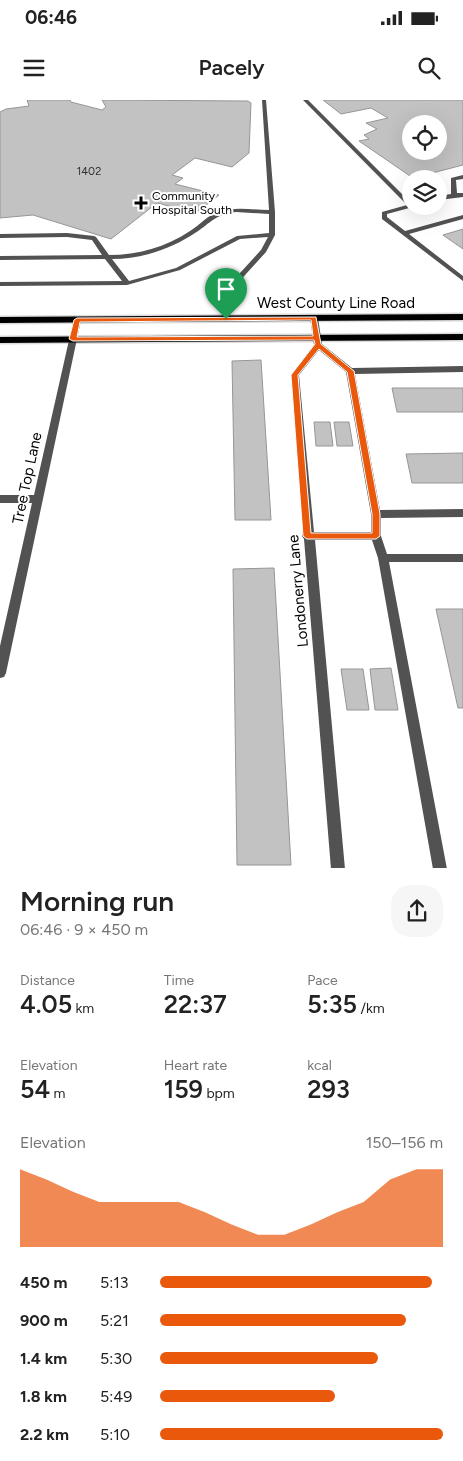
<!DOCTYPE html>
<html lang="en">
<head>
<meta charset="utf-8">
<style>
  :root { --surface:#fff; --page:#f6f6f6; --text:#222; --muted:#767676; --accent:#ea580c }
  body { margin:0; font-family:Figtree,sans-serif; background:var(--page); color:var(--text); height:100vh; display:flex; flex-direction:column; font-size:19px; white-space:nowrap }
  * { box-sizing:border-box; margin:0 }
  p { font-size:16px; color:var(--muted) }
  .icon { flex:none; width:28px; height:28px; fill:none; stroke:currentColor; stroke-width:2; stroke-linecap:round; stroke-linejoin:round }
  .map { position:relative; height:768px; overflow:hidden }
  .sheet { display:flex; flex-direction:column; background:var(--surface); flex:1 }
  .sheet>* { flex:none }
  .fabs { position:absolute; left:402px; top:15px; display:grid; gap:10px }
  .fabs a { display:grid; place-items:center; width:45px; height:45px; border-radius:50%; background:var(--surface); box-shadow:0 5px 20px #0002; font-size:25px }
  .pin { position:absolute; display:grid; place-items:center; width:42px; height:42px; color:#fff; margin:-51px -21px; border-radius:50% 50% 50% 0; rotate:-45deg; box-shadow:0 0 5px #0007 }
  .pin .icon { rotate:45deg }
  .round { display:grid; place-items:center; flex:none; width:52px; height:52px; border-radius:20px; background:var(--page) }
  .headline { display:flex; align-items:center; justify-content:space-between; height:85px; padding:0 20px }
  h1 { font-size:28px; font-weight:600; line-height:38px }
  .metrics { display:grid; grid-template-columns:repeat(3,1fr); gap:8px; height:85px; padding:5px 20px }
  .metrics div { display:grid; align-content:center }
  .metrics b { font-size:25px; font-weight:600 }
  .metrics small { font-size:14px; font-weight:400 }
  .metrics p { font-size:14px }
  .chart { height:140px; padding:10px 20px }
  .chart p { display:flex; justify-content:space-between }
  .chart svg { width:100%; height:90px; margin-top:5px; fill:var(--accent); opacity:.7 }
  ul { padding:0 20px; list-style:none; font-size:16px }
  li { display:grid; grid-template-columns:80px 60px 1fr; align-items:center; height:38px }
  li i { height:12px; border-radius:6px; background:var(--accent) }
  .status { display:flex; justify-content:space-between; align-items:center; height:35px; padding:0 25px; background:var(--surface); direction:ltr }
  .status svg { height:14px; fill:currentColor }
  header { display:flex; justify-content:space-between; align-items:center; height:65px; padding:0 20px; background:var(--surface); font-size:22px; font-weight:600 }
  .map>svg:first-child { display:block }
</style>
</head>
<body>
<div class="status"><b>06:46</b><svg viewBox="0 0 49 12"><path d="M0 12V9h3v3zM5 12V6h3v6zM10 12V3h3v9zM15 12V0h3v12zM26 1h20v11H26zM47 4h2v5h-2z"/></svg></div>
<header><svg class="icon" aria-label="menu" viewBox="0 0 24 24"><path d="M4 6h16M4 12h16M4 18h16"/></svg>Pacely<svg class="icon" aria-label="search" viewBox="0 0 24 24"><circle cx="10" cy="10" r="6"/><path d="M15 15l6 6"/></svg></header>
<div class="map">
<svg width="463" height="769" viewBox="0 0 463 769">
  <rect width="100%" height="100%" fill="#fff"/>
  <g fill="#c2c2c2" stroke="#969696" fill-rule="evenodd">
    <path d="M27,0H70L71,2L102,10L106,7L102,0L248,1L251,3L249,53L232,67L195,58L172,75L183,78L175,84L219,95L196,113L157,103L111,139L33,115L0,118V12L6,9L29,6Z"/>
    <path d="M323,0H463V65L413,78L359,41L369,39L364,35L377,29L366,23L388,18L371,8L341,14ZM411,24H439V51H411Z"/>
    <path d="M463,129V149L443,135Z"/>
    <path d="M261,260L271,420H235L232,261Z"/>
    <path d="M392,288H463V312H397Z"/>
    <path d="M314,322H330L333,346H316Z"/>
    <path d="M334,322H349L353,346H337Z"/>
    <path d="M463,353V383H412L406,354Z"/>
    <path d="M274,468L291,765H237L233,469Z"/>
    <path d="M436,509H463V608H458Z"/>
    <path d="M391,568L398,610H375L370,569Z"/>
    <path d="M341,569H363L369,610H347Z"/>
  </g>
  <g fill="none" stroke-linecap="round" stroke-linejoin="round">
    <defs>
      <g id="primary">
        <path d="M463,214V220L0,223V217Z"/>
        <path d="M463,234V240L0,243V237Z"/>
      </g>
    </defs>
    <use href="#primary" stroke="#dbdbdb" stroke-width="3"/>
    <g fill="#525252" fill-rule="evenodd">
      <path d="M262,0H266L275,112V135L266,152L236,185L230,197L229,221H226L222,219L224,197L230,184L261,150L268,137L240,139L180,170L127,185L0,186V182L122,181L105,159L0,160V156L102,155L92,140L67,137L0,138V134L67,133L94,136L96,137L109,155C138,155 166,147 190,131C200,125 207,115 219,112C235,106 252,110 269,110ZM236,112L269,114V133L237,136L176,168L129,181L112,159C140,159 168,150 192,135C209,125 214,114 236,112Z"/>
      <path d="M303,0H308L411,103V106H414L413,107L387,114V117L405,131L463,115V119L409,134L463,176V181L382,119V112L407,105Z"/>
      <path d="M463,75V79L456,80L457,93H463V97L439,100V96L451,94V78Z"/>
    </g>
    <g fill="#525252" fill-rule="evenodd">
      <path d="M311,216H317L318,218L322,244L352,268L463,266V272L355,274L380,410L463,409V417L381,418V436L387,454H463V462H389L447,769H433L378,458L372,440H315L345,769H331L304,439L302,436L303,433L291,275L314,245L310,218ZM319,250L346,272L371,414V432H314L299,275Z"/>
      <path d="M74,218H80L81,220L6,573L4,577L0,578V546L32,403H0V395H34Z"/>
    </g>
    <use href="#primary" fill="#000" fill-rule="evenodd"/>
  </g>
  <path fill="#ea580c" stroke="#fff" fill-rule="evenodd" d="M316,217L321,244L354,271L380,414V436L376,439H307L303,436L291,275L315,244L314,240L73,241L69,239L74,220L77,218ZM311,220L313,236L77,237L80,222ZM319,249L347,272L372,414V433H311L298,275Z"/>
  <path fill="#000" stroke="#fff" stroke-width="2" d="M138.5 95.5h5v5h5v5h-5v5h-5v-5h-5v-5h5z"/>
  <g text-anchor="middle" stroke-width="4" stroke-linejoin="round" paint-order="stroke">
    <g font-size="11" fill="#303030">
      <text x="89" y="75">1402</text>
    </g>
    <g font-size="12" fill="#000" stroke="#fff" text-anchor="start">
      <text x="152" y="100">Community<tspan x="152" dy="14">Hospital South</tspan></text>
    </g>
    <g font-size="15" fill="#000" stroke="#fff">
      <text x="336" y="208">West County Line Road</text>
      <text transform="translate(27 378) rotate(-78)" y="5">Tree Top Lane</text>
      <text transform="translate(298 491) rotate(-95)" y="5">Londonerry Lane</text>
    </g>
  </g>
</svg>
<div class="fabs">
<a><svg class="icon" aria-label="locate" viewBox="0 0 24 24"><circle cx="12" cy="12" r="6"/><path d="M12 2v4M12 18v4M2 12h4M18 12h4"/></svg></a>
<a><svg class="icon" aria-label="layers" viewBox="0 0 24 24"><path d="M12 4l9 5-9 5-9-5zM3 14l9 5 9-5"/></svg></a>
</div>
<div class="pin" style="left:226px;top:219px;background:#1e9e55"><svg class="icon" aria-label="arrive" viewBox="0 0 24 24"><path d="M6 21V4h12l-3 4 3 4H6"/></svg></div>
</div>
<section class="sheet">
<div class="headline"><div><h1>Morning run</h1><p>06:46 · 9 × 450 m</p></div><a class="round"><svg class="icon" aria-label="share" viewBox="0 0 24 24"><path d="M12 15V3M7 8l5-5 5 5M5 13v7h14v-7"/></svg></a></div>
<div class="metrics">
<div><p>Distance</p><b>4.05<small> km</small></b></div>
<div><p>Time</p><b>22:37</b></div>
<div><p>Pace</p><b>5:35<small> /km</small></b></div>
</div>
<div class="metrics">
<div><p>Elevation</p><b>54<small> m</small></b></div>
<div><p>Heart rate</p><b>159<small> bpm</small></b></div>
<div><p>kcal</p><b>293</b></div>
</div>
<div class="chart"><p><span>Elevation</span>150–156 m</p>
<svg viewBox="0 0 160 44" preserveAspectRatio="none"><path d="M0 44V6L10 11L20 17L30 22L40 22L50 22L60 22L70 27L80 33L90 38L100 38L110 33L120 27L130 22L140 11L150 6L160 6V44z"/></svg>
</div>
<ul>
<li><b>450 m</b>5:13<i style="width:96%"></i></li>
<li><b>900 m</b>5:21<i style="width:87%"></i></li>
<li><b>1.4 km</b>5:30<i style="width:77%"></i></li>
<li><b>1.8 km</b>5:49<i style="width:62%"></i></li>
<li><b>2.2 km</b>5:10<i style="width:100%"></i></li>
</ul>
</section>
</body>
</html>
